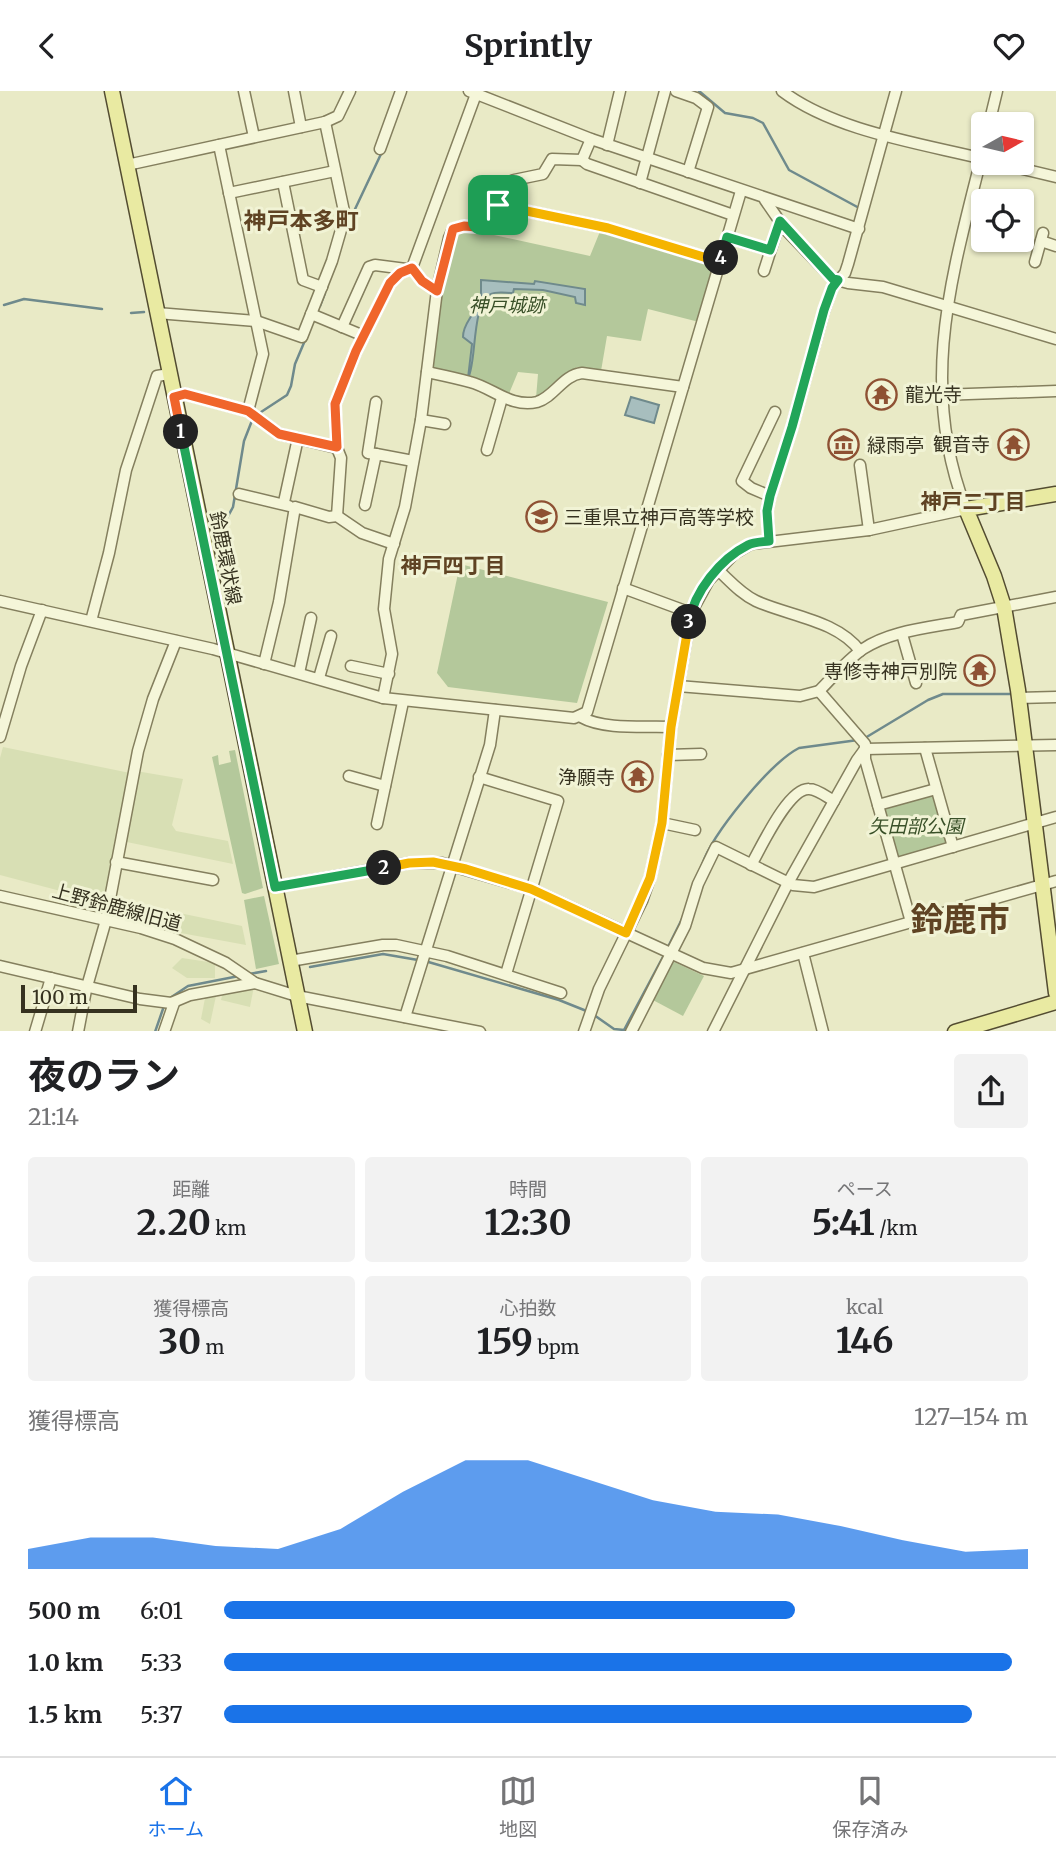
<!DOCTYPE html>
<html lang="ja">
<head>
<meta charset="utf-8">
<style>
  :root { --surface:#fff; --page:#f2f2f2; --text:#202124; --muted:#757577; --line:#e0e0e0; --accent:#1a73e8 }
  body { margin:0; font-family:Merriweather,"Noto Sans JP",serif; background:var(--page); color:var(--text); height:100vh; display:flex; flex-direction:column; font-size:26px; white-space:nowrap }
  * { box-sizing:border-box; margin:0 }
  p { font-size:23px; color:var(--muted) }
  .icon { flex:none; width:38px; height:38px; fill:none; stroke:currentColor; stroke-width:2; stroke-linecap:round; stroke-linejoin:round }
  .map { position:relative; height:940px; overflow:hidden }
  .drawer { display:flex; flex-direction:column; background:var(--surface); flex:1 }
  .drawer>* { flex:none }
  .needle { width:46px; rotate:82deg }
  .controls { position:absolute; left:971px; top:21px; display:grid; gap:14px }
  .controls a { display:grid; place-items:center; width:63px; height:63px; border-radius:7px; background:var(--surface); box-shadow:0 2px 5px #0004; font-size:35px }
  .scale { position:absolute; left:21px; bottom:18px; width:116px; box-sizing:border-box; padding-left:7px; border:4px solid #363220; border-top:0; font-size:19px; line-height:24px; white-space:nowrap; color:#363220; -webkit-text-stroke:5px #f1f3d5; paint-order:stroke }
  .pin { position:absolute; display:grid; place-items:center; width:60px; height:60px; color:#fff; margin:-30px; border-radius:14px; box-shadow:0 4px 10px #0006 }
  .km { position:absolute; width:35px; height:35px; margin:-18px; border-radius:50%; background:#222; color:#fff; font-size:19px; line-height:35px; text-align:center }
  .round { display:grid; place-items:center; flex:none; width:74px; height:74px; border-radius:7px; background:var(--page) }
  .head { display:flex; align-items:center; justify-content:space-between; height:119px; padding:0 28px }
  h1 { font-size:38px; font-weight:700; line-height:52px }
  .stats { display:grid; grid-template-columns:repeat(3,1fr); gap:10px; height:119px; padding:7px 28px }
  .stats div { display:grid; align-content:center; border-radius:7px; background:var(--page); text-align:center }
  .stats b { font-size:35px; font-weight:700 }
  .stats small { font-size:19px; font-weight:400 }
  .stats p { font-size:19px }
  .chart { height:196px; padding:14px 28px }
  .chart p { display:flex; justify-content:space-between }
  .chart svg { width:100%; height:126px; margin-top:7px; fill:var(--accent); opacity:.7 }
  ul { padding:0 28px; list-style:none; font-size:23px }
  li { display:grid; grid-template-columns:112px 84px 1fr; align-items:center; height:52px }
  li i { height:18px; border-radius:9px; background:var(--accent) }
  header { display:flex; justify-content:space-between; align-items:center; height:91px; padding:0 28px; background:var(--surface); font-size:32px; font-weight:700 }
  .tab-bar { display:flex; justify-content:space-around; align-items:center; height:98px; border-top:2px solid var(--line); background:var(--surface); font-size:19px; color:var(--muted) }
  .tab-bar a { display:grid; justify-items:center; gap:4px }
  .tab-bar .active { color:var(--accent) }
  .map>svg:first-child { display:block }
</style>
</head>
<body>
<header><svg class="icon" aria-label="back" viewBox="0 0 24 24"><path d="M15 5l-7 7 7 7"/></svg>Sprintly<svg class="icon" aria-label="heart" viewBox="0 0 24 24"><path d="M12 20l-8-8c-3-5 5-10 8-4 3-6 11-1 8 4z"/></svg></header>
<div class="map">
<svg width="1056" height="941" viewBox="0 0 1056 941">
  <rect width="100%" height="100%" fill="#e9eac6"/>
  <g fill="#d8dfb4">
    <path d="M3,656L130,682L106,807L72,799L68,802L0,784V667Z"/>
    <path d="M136,680L183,688L172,734L176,740L228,750L233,773L122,750Z"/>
    <path d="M160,818L242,835L246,854L159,838L157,837Z"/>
    <path d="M182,867L215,872V887H187L172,877Z"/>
    <path d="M254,895L250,916L221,909L223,900Z"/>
    <path d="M215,901L216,905L210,933L201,928L206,902Z"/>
  </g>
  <g fill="#b4c89b">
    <path d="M462,137L590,165L601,138L716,175L699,231L648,218L641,250L607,245L601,280L577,276L536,307L538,283L518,281L508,305L432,279L440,201L451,148Z"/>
    <path d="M460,473L608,511L577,612L448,596L437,582Z"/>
    <path d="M235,659L263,797L245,803L242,802L212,666L218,664L219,674L231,671L229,660Z"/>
    <path d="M935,704L949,752L947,755L896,767L883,718L884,715Z"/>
    <path d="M264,805L279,873L256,878L244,809Z"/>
    <path d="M672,870L704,885L683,925L651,908Z"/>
  </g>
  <g fill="#a7bebe" stroke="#6f8a8c" stroke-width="2">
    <path d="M481,189L534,193L535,190L585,198V214L576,212L575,206L543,199L514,198L513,202C506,202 497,200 491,203C471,212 477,272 468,287L472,253L463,246C463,232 473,227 475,216H478V206L481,205Z"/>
    <path d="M631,306L659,314L654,332L625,324Z"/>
  </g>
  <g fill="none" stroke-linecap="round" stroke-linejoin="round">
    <g stroke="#6f8a8c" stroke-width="2.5">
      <path d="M699,0L725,22L753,27L763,32L789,79L861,118"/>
      <path d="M348,133L381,63"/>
      <path d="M4,214L24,208L102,218"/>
      <path d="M320,215L325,202"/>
      <path d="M131,222L144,221"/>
      <path d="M258,323L287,304L291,295L295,273L306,247"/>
      <path d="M220,440L233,416L244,350L253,327"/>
      <path d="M865,647L928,609L943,603H1014"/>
      <path d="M702,774C712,743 770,672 799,657L858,649"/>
      <path d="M667,858L683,826"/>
      <path d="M425,870L559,909L589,921"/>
      <path d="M310,876L383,863L418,869"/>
      <path d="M249,883L266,880"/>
      <path d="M167,909L188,895L239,885"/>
      <path d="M594,924L614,938L624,939L664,864"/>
      <path d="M155,941L164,915"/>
    </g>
    <defs>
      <g id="minor">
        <path d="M244,0L254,46"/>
        <path d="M294,0L301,36"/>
        <path d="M469,0L591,48L859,138"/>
        <path d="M676,0L696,7L708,16L688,81"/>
        <path d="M782,0C835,40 919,52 984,68"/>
        <path d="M989,33L997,0"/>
        <path d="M219,54L263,263L248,320"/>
        <path d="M607,54L620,0"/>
        <path d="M380,58L401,0"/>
        <path d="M582,69L587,73L733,124"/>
        <path d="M998,72L1056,86"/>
        <path d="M127,74L325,31L338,25L350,0"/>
        <path d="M283,91L303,189L322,196"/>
        <path d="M640,92L665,0"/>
        <path d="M229,102L335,80"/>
        <path d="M765,109L785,138L833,188L848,192L883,196L1056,248"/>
        <path d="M498,114L608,137L720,171"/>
        <path d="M727,146L770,159"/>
        <path d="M1041,150L1056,155"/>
        <path d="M1035,171L1043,142"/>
        <path d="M412,177L476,3"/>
        <path d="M412,177L422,190L437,199"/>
        <path d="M764,180L780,130"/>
        <path d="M157,222L256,230L302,246L332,170L345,125L325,31"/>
        <path d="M311,223L364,245"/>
        <path d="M342,236L369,176L375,174L406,178"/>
        <path d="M427,281C441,284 456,287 470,291C493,297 511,317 537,311C554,306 563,284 582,282L683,296"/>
        <path d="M940,304L1056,300"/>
        <path d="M174,306L185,303L248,320L279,343L337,357"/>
        <path d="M421,329L445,333"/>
        <path d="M487,359L502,307"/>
        <path d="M376,363L368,362L376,311"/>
        <path d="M860,374L869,439"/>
        <path d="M239,403L289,415"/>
        <path d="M770,405L751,397L742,390L775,321"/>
        <path d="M284,411L298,347"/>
        <path d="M365,414L376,363L413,370"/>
        <path d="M337,425L341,367L337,357L335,313L356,260L390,192L400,182L412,177"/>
        <path d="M769,450L767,420L770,405L792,336L824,220L832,197L845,182L848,173L896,0"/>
        <path d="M718,479C730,490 741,503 756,510C789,525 837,529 860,560"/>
        <path d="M623,497L691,522"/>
        <path d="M0,510L213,558L383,607L574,627L587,621L741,100"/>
        <path d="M91,530L109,462L126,379L157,285L169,283"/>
        <path d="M902,543L916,592"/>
        <path d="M264,573L279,511L295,416L329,426L337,425L362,442L394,453"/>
        <path d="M351,575L389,583"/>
        <path d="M299,582L311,527"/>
        <path d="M319,587L331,545"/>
        <path d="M678,595L800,605L819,600C833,586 847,569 863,558C890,540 927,537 958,531L961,524L1056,506"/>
        <path d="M819,600L865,653V668L911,831"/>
        <path d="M383,607L392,563L384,518L389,468L405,416L421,329L437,199L449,147L453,138L464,135L490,137L505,93L514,89L543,83L552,68L582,69L591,48"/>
        <path d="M1018,607L1056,606"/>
        <path d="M581,626C604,639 644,635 671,636"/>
        <path d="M0,646L21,575L42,519"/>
        <path d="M925,657L953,756"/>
        <path d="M668,664L701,663"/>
        <path d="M349,685L385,695"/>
        <path d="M479,686L558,710L506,883"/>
        <path d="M878,714L936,698"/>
        <path d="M662,732L695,739"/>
        <path d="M377,733L403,611"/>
        <path d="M116,771L213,789"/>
        <path d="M751,774C761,757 788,697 809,698C817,698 827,706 834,710"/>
        <path d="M275,796L409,772H442L531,798L703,877L731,882L1056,790"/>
        <path d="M0,805L141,837L175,848L226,872L255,892L297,905L480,941"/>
        <path d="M803,862L823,941"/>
        <path d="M290,870L383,854H396L447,865L561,902"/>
        <path d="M0,875L140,908L171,912L190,904L255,892"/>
        <path d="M405,926L490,654L495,619"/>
        <path d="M35,941L51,887"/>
        <path d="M78,941L86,899L106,829L138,660L153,608L176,550"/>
        <path d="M164,941L174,912"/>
        <path d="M584,941L599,898L642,810L650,787L662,732L671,636L691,522L709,489L734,463L751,453L869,439L966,418C917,292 953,181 984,56"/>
        <path d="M631,941L685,835L698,793L716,756L793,794L814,796L1056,726"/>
        <path d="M713,941L788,792L857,669L865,658L1056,654"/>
      </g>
      <g id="major">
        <path d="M112,0L305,941"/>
        <path d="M1056,403L966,418L994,485L1004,516L1018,599L1056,902"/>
        <path d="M955,941L1056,911"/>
      </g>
    </defs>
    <use href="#minor" stroke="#847f5e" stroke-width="13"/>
    <use href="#major" stroke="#534c31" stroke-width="17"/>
    <use href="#minor" stroke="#f5f6d9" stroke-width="10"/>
    <use href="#major" stroke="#e9eaa2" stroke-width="14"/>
  </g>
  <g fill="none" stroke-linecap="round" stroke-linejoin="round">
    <defs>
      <path id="split-1" d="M181,341L174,306L185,303L248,320L279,343L337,356L335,313L356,260L390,192L400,182L412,177L422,190L437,200L453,138L464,135L490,137L498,114"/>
      <path id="split-2" d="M181,341L275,796L384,777"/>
      <path id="split-3" d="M384,777L409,772L433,771L466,778L531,798L626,842L650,787L662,732L671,636L689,531"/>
      <path id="split-4" d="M689,531C694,501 720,468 748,454C754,451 762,451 769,450L767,420L770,405L792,336L824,219L832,197L838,189L833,188L780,130L770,159L727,146L721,167"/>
      <path id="split-5" d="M498,114L608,137L720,171L721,167"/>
    </defs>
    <use href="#split-1" stroke="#fff" stroke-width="14"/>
    <use href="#split-2" stroke="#fff" stroke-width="14"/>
    <use href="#split-3" stroke="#fff" stroke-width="14"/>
    <use href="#split-4" stroke="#fff" stroke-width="14"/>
    <use href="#split-5" stroke="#fff" stroke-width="14"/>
    <use href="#split-1" stroke="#f0652b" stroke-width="9"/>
    <use href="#split-2" stroke="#22a559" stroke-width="9"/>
    <use href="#split-3" stroke="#f5b400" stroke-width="9"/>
    <use href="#split-4" stroke="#22a559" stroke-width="9"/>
    <use href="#split-5" stroke="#f5b400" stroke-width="9"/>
  </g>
  <defs>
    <symbol id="temple-ring" viewBox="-11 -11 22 22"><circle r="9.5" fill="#f1f3d5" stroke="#8e5133" stroke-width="1.5"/><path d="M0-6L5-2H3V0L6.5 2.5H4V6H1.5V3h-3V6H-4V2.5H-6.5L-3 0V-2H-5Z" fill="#8e5133"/></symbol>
    <symbol id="museum-ring" viewBox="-11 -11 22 22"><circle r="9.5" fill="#f1f3d5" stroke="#8e5133" stroke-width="1.5"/><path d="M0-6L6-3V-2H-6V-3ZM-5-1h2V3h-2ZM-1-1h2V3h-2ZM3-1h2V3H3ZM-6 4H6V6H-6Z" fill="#8e5133"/></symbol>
    <symbol id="school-ring" viewBox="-11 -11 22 22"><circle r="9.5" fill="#f1f3d5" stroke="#8e5133" stroke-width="1.5"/><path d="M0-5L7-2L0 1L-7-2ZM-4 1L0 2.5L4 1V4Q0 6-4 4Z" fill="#8e5133"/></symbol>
  </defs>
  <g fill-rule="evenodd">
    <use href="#temple-ring" x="864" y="286" width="35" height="35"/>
    <use href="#temple-ring" x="996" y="336" width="35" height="35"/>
    <use href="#museum-ring" x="826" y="336" width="35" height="35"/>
    <use href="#school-ring" x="524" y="408" width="35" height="35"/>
    <use href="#temple-ring" x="962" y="562" width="35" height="35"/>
    <use href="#temple-ring" x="620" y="668" width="35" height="35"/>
  </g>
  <g text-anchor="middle" stroke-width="6" stroke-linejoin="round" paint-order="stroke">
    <g font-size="19" font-style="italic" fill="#395028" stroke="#f1f3d5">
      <text x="507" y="221">神戸城跡</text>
      <text x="916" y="742">矢田部公園</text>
    </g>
    <g font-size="19" fill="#363220" stroke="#f1f3d5" text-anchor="start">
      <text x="905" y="310">龍光寺</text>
      <text x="990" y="360" text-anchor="end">観音寺</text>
      <text x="867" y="361">緑雨亭</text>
      <text x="564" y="433">三重県立神戸高等学校</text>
      <text x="957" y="587" text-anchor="end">専修寺神戸別院</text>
      <text x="615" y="693" text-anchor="end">浄願寺</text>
    </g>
    <g font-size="19" fill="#363220" stroke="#f1f3d5">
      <text transform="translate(226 467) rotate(79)" y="7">鈴鹿環状線</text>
      <text transform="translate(117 816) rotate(15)" y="7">上野鈴鹿線旧道</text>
    </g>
    <g font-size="21" font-weight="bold" fill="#5f4323" stroke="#f1f3d5">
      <text x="973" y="418">神戸二丁目</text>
      <text x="453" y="482">神戸四丁目</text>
    </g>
    <g font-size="23" font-weight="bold" fill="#5f4323" stroke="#f1f3d5">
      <text x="301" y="138">神戸本多町</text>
    </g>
    <g font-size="33" font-weight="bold" fill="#5f4323" stroke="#f1f3d5">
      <text x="960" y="840">鈴鹿市</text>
    </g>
  </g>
</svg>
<div class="controls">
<a><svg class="needle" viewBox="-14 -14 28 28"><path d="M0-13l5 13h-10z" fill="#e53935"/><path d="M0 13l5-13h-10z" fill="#757577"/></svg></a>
<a><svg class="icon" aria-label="locate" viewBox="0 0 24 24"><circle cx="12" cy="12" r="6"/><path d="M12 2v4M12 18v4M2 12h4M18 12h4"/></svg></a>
</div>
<div class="scale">100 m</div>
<div class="pin" style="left:498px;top:114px;background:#1e9e55"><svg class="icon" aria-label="arrive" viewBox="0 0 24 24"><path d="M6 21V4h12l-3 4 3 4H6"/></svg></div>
<b class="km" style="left:181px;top:341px">1</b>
<b class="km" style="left:384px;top:777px">2</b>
<b class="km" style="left:689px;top:531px">3</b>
<b class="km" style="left:721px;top:167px">4</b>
</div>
<section class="drawer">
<div class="head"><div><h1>夜のラン</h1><p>21:14</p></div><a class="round"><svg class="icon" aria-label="share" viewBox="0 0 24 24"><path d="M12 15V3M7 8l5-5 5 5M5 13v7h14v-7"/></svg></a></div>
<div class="stats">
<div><p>距離</p><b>2.20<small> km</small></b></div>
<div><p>時間</p><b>12:30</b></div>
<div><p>ペース</p><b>5:41<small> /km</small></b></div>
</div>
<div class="stats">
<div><p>獲得標高</p><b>30<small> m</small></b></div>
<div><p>心拍数</p><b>159<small> bpm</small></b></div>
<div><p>kcal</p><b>146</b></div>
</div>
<div class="chart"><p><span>獲得標高</span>127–154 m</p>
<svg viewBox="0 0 160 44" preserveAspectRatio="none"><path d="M0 44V37L10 33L20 33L30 36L40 37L50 30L60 17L70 6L80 6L90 13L100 20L110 24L120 25L130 29L140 34L150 38L160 37V44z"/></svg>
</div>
<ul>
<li><b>500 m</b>6:01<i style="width:71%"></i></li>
<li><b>1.0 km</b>5:33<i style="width:98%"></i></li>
<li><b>1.5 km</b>5:37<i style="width:93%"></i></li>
</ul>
</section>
<nav class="tab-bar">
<a class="active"><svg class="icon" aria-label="home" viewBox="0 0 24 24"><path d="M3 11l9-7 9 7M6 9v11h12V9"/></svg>ホーム</a>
<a><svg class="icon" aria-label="map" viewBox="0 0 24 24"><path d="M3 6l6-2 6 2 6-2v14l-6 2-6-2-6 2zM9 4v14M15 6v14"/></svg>地図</a>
<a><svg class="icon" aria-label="saved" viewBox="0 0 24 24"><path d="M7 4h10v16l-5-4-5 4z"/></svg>保存済み</a>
</nav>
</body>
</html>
